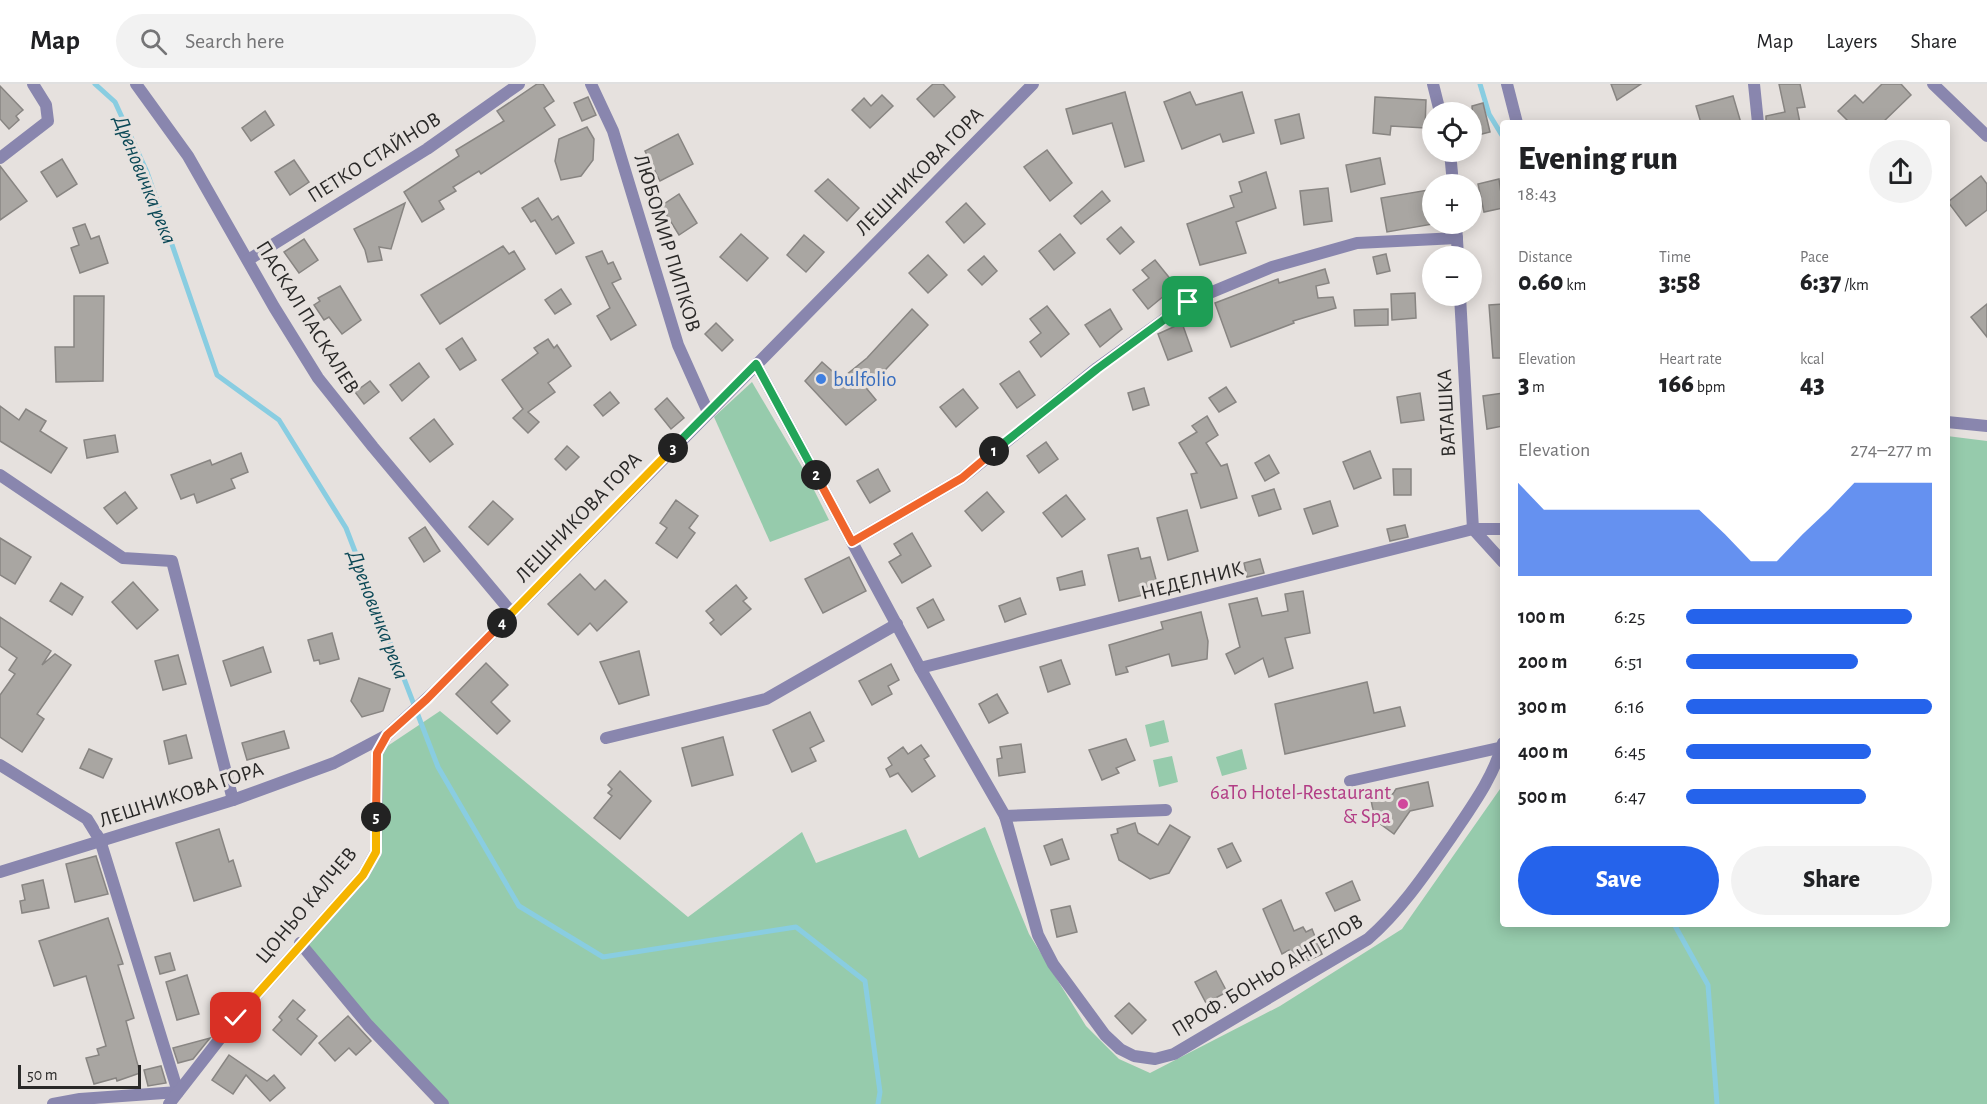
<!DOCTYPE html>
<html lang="en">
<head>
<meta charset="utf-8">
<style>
  :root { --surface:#fff; --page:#f2f2f2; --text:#202124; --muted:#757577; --line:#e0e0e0; --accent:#2563eb }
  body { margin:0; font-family:"Alegreya Sans",sans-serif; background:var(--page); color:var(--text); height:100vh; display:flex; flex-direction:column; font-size:22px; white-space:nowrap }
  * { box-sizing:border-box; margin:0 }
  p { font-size:20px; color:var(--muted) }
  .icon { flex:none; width:33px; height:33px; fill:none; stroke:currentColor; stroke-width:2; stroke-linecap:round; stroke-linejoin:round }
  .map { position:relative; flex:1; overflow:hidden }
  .panel { position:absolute; left:1500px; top:36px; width:450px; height:807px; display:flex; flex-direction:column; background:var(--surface); border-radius:6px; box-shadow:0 3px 15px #0003 }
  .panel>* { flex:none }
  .fabs { position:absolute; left:1422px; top:18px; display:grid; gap:12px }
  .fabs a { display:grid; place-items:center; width:60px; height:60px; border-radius:50%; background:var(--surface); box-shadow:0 3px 15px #0003; font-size:30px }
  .scale { position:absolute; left:18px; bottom:15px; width:123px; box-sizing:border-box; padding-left:6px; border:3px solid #2a2928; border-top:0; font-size:16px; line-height:21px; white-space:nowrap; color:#2a2928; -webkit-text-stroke:4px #e6e1de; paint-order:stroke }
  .pin { position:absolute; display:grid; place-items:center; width:51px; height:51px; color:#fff; margin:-26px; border-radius:12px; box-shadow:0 3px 9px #0006 }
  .km { position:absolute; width:30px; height:30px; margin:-15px; border-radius:50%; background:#222; color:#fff; font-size:16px; line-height:30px; text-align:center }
  .round { display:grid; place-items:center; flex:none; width:63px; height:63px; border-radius:32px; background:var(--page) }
  .summary { display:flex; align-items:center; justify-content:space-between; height:102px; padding:0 18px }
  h1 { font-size:33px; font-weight:800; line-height:45px }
  .metrics { display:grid; grid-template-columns:repeat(3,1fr); gap:9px; height:102px; padding:6px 18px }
  .metrics div { display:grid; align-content:center }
  .metrics b { font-size:26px; font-weight:800 }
  .metrics small { font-size:16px; font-weight:400 }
  .metrics p { font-size:16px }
  .chart { height:168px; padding:12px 18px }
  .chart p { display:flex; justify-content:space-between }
  .chart svg { width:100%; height:108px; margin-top:6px; fill:var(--accent); opacity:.7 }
  .action { display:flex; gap:12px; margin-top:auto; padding:12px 18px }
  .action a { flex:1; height:69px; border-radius:36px; background:var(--accent); color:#fff; font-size:24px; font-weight:800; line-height:69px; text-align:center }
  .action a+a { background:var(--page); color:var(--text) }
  ul { padding:0 18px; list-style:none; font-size:20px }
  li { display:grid; grid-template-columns:96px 72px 1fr; align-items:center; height:45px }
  li i { height:15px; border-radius:8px; background:var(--accent) }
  header { display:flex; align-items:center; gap:36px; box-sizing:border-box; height:84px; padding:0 30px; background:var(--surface); border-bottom:2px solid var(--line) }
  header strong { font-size:28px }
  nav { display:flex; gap:33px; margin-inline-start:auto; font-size:21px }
  .search { width:420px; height:54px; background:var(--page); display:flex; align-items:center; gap:15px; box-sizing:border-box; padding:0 21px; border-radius:33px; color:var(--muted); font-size:22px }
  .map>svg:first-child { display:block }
</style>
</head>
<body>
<header>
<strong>Map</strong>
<div class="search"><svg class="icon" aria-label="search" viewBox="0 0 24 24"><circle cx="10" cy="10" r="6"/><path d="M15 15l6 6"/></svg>Search here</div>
<nav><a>Map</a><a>Layers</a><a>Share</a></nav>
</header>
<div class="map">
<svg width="1987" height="1020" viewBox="0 0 1987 1020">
  <rect width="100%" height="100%" fill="#e6e1de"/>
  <g fill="#96cbac">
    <path d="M752,298L805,388L829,436L770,458L714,333Z"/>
    <path d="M1947,352L1987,357V1020H443L300,859L376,768L377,669L440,627L688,833L802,748L816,779L906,745L919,774L985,743L1029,850L1086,942L1119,975L1150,989L1280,922L1402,845L1500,705L1503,695V840H1947Z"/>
    <path d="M1164,636L1169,658L1150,663L1145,641Z"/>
    <path d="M1242,665L1247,685L1222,692L1216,673Z"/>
    <path d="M1172,672L1178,698L1159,703L1153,676Z"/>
  </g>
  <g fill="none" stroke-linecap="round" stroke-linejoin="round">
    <g stroke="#89cde1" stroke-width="5">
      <path d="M95,0L115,18L147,88L217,291L279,336L346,444L438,683L519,822L603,873L796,843L865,897L880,1008L878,1020"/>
      <path d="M1480,0L1489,30L1503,53"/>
      <path d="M1674,840L1708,901L1717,1020"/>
    </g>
  </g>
  <g fill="#a9a6a2" stroke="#888582" stroke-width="1.5">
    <path d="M537,0H543L554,17L544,24L555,41L481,90L479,87L453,103L456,107L439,117L444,125L422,138L404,108L459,72L456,66L504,37L497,27Z"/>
    <path d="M933,0H943L955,13L934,33L917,15Z"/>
    <path d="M1611,0H1641L1617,16Z"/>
    <path d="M1779,0H1800L1805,23L1797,24L1800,39H1766V32L1785,28Z"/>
    <path d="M1882,0H1901L1911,11L1882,39H1850L1838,27L1855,11L1863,19Z"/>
    <path d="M0,2L23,26L16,32L19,36L9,45L0,35Z"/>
    <path d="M1125,8L1144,77L1125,83L1112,39L1073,50L1066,25Z"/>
    <path d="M1190,8L1196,21L1242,8L1254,49L1223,58L1220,50L1182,65L1164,18Z"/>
    <path d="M882,11L893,22L870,44L852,26L864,14L871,22Z"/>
    <path d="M1733,12L1741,39H1701L1696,22Z"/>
    <path d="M588,13L596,31L582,37L574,19Z"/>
    <path d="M1375,13L1426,16L1425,44L1391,42L1390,51L1373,49Z"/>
    <path d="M1483,19L1490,48L1474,52L1472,22Z"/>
    <path d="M265,27L274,41L251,57L242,44Z"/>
    <path d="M1299,30L1304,54L1281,60L1275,36Z"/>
    <path d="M587,43L594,55L593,76L581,92L561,96L555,77L559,55Z"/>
    <path d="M678,50L693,80L660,97L645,67Z"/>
    <path d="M1047,66L1072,99L1050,117L1024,83Z"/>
    <path d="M1380,74L1385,100L1351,108L1346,81Z"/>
    <path d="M62,75L77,100L57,113L41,88Z"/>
    <path d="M294,76L309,98L290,111L275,88Z"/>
    <path d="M0,82L27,117L0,136Z"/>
    <path d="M1266,88L1276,124L1236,138L1246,169L1200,181L1187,140L1234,123L1230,112L1242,108L1239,98Z"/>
    <path d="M1981,92L1987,100V126L1966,142L1948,118Z"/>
    <path d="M828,95L859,124L847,137L815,107Z"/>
    <path d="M1499,95L1503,124L1484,128L1478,100Z"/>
    <path d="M1328,104L1332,137L1304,141L1300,107Z"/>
    <path d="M1428,106L1433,140L1387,148L1381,114Z"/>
    <path d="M1102,107L1110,117L1081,140L1074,132Z"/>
    <path d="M679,110L697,139L679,151L661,122Z"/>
    <path d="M538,114L552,136L558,132L574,159L556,170L535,136L531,138L522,124Z"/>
    <path d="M405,119L391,165L379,163L382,176L368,178L365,166L354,145Z"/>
    <path d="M966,119L985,140L964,159L946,138Z"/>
    <path d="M85,140L91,155L99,152L108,179L80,189L71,164L79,161L73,144Z"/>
    <path d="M1121,143L1134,158L1120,170L1107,155Z"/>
    <path d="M741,150L768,174L747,197L720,173Z"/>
    <path d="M1060,150L1075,169L1054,186L1039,167Z"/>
    <path d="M804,151L824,168L806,188L787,171Z"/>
    <path d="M304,155L318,176L299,189L284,168Z"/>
    <path d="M503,162L509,170L514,167L525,185L440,240L421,211Z"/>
    <path d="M602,167L608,180L613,178L621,195L612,199L636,241L611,256L597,232L610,224L586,173Z"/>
    <path d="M1386,170L1390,187L1377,190L1373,173Z"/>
    <path d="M928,171L947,191L928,209L909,189Z"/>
    <path d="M984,172L997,187L982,201L968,186Z"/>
    <path d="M1155,176L1176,202L1148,225L1133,206L1149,194L1142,186Z"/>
    <path d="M1325,185L1329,199L1316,202L1318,214L1333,213L1336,224L1293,237L1294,239L1231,263L1215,219L1278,195L1279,199Z"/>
    <path d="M340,202L361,236L342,250L329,233L324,236L314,221L320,217L318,214Z"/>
    <path d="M561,205L571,220L555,230L545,216Z"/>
    <path d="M1415,209L1416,234L1392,236L1391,210Z"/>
    <path d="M74,212H104L103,297L56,298L55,263H74Z"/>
    <path d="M1503,220V274H1493L1489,221Z"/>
    <path d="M1987,220V253L1971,233Z"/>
    <path d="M1047,222L1069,250L1041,273L1030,258L1041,249L1030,235Z"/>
    <path d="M912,225L928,241L867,305L876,316L846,341L805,297L822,278L841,295L867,274Z"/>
    <path d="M1110,225L1122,245L1100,263L1085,241Z"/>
    <path d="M1388,225V241L1355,242L1354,226Z"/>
    <path d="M716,239L733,256L722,267L705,250Z"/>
    <path d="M1182,239L1192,267L1168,276L1158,250Z"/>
    <path d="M462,254L476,276L460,286L446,265Z"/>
    <path d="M548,255L554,264L557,261L571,282L548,299L555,308L528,328L539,338L528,349L513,334L523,325L502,296L538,269L534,264Z"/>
    <path d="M419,279L429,293L402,317L390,301Z"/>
    <path d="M1019,287L1035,311L1017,324L1000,300Z"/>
    <path d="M370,297L379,308L364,320L355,308Z"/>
    <path d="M1226,303L1236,318L1219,328L1209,314Z"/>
    <path d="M1144,304L1149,321L1133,326L1128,309Z"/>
    <path d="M963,305L978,324L956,343L940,323Z"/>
    <path d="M610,308L619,319L603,332L594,321Z"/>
    <path d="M1420,309L1424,336L1401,339L1397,313Z"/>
    <path d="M1503,309V342L1487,345L1483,312Z"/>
    <path d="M667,314L684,334L671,345L655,325Z"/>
    <path d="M0,322L19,336L26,325L46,337L40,347L67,364L51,389L0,357Z"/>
    <path d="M1207,332L1218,351L1206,359L1221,382L1227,380L1237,414L1201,424L1191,390L1197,389L1179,359L1197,348L1192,342Z"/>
    <path d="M434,335L453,360L430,378L410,354Z"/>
    <path d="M115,351L118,368L87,374L84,356Z"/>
    <path d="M1046,358L1058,375L1039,389L1027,372Z"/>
    <path d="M567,362L579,373L566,386L555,375Z"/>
    <path d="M1370,367L1381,394L1354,405L1343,378Z"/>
    <path d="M241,369L248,388L231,395L235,404L197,419L194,410L181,415L171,391L210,376L212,381Z"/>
    <path d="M1269,371L1279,389L1265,397L1255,379Z"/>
    <path d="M878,385L890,407L870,419L857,397Z"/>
    <path d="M1393,385H1411V411H1394Z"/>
    <path d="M1274,405L1281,425L1259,432L1252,412Z"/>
    <path d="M125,408L137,424L117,440L104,424Z"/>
    <path d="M987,408L1004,428L982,447L965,427Z"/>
    <path d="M1066,411L1085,435L1062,453L1043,429Z"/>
    <path d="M676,416L698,432L689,444L695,449L677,474L656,459L667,444L660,439Z"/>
    <path d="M493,417L513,435L488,461L469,443Z"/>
    <path d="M1330,417L1338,442L1313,450L1304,425Z"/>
    <path d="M1187,426L1198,467L1168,476L1157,434Z"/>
    <path d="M1405,441L1408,453L1390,457L1387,445Z"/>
    <path d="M425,443L440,467L424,478L409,454Z"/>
    <path d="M912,449L931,482L902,499L889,478L901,471L894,460Z"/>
    <path d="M0,454L31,473L15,500L0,491Z"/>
    <path d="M1138,464L1141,475L1150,473L1159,507L1119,517L1108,471Z"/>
    <path d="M849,473L866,507L823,529L805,495Z"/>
    <path d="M1260,475L1264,489L1247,493L1244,479Z"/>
    <path d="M1082,487L1085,501L1060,506L1057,494Z"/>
    <path d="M580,490L595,506L605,496L627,518L597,547L590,539L578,551L548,520Z"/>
    <path d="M133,498L158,526L137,545L112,518Z"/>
    <path d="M61,499L83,513L72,531L50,517Z"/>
    <path d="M736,501L747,514L743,517L751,525L721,551L710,539L714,536L706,527Z"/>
    <path d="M1303,507L1310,549L1285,554L1293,584L1269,593L1263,574L1235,590L1226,570L1240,563L1229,520L1257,514L1262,532L1288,527L1285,510Z"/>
    <path d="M1020,514L1026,530L1005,538L999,522Z"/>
    <path d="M933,515L944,536L928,544L917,524Z"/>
    <path d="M1201,528L1208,557L1207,575L1172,582L1169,570L1126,583L1128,588L1116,591L1109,561L1163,545L1161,538Z"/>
    <path d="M0,533L51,567L42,581L55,570L71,581L37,630L44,635L22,668L0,653V611L15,590L9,586L17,574L0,562Z"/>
    <path d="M332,549L339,575L320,580L319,576L314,577L308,556Z"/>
    <path d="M263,563L271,588L231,602L223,577Z"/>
    <path d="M639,567L649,611L619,620L600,578Z"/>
    <path d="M178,571L186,600L163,606L155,577Z"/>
    <path d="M1061,576L1070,600L1048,608L1040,583Z"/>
    <path d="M486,579L508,601L491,618L510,637L497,650L456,610Z"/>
    <path d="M891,580L899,596L888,602L892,610L872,621L859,597Z"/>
    <path d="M359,594L390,605L383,627L362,633L351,617Z"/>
    <path d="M1367,598L1374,629L1400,623L1405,642L1285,670L1275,620Z"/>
    <path d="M997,610L1008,629L989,639L979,620Z"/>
    <path d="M810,628L824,657L810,664L816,677L792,688L773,646Z"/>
    <path d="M284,647L289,664L247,676L242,659Z"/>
    <path d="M186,651L192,674L169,680L164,657Z"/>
    <path d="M723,653L733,691L692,702L682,664Z"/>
    <path d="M1126,655L1135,676L1116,684L1119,689L1102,696L1089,666Z"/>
    <path d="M1021,660L1025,688L999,692L997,675L1002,674L1000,663Z"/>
    <path d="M921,661L929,672L924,675L935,692L912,708L898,689L890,693L886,685L892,681L888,674L903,663L908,670Z"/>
    <path d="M89,665L112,675L103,694L80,684Z"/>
    <path d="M620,687L651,717L620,755L594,734L612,712L608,709L612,705L608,701Z"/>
    <path d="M1428,698L1433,722L1410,727L1394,750L1375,736L1371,716L1392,711L1396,705Z"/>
    <path d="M1135,739L1138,749L1158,761L1170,741L1190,753L1169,789L1150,795L1119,776L1111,751L1118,749L1117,745Z"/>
    <path d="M219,745L229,778L233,776L241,802L194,817L176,759Z"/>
    <path d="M1062,755L1069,775L1051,781L1044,762Z"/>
    <path d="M1232,759L1241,777L1227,784L1218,765Z"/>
    <path d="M96,772L108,810L75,818L66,780Z"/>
    <path d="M43,796L49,824L22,829L20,817L25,816L22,801Z"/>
    <path d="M1352,797L1360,816L1335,827L1326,809Z"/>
    <path d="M1281,816L1294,847L1303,843L1306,848L1312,845L1322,870L1296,882L1289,866L1282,870L1263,825Z"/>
    <path d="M1070,822L1077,848L1057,853L1051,826Z"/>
    <path d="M108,834L123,880L118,881L134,934L126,937L140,989L117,997L116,994L94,1000L86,974L99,971L97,965L106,962L86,892L54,902L39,857Z"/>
    <path d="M170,869L175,886L160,890L155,873Z"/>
    <path d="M1216,887L1227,908L1206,919L1195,898Z"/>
    <path d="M187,891L199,930L177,936L166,898Z"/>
    <path d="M293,916L305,926L297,935L317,952L301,971L273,946L282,936L279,933Z"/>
    <path d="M1129,919L1146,936L1132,950L1115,932Z"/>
    <path d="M348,932L371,957L356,971L349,964L335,977L319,959Z"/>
    <path d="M210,954L193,975L178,979L173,964Z"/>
    <path d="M229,971L267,997L274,991L285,1004L270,1017L246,991L233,1010L212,996Z"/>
    <path d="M161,982L166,999L148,1002L144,986Z"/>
  </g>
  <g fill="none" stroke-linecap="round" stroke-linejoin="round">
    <g stroke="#8986ae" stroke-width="12">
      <path d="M136,0L188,72L274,223L318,294L373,363L512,529"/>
      <path d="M591,0L613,47L678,261L708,328"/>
      <path d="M1433,0L1440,28"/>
      <path d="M1507,0L1517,39"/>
      <path d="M1754,0L1758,39"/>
      <path d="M1933,0L1987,52"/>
      <path d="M1450,68L1453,100"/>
      <path d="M0,74L48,37L46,21L33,0"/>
      <path d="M1456,140L1458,172"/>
      <path d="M248,176L427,65L519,0"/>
      <path d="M1460,212L1473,445"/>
      <path d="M756,280L920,584L1005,732L1038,851L1053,880L1105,951L1120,965L1134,972L1155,975L1174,970L1368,855C1402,825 1426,789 1452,752C1472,722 1493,694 1503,659"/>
      <path d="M1947,338L1987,342"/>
      <path d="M0,391L123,474L172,477L233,716"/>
      <path d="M1473,445L1503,478"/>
      <path d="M852,458L962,394L1097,284L1188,218L1272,183L1357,159L1457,154"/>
      <path d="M920,584L1473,445H1503"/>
      <path d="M606,654L766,615L897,540"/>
      <path d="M0,681L87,735L100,756L178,1008"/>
      <path d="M1350,697L1503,663"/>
      <path d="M1005,732L1166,726"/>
      <path d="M0,788L233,716L334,679L387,651L435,607L1033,0"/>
      <path d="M300,859L368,941L443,1020"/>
      <path d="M53,1020L80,1015L178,1008"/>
      <path d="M169,1020L236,934L363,791L376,768L377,669L387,651"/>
    </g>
  </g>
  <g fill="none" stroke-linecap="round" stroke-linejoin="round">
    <defs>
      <path id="split-1" d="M994,367L1097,285L1188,218"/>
      <path id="split-2" d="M816,391L852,458L962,394L994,367"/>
      <path id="split-3" d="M673,364L756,280L816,391"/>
      <path id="split-4" d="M502,539L673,364"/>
      <path id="split-5" d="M376,733L377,669L387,651L427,615L502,539"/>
      <path id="split-6" d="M236,934L363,791L376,768V733"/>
    </defs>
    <use href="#split-1" stroke="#fff" stroke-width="12"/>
    <use href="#split-2" stroke="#fff" stroke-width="12"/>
    <use href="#split-3" stroke="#fff" stroke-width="12"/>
    <use href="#split-4" stroke="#fff" stroke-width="12"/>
    <use href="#split-5" stroke="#fff" stroke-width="12"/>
    <use href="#split-6" stroke="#fff" stroke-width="12"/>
    <use href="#split-1" stroke="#22a559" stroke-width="8"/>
    <use href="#split-2" stroke="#f0652b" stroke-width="8"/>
    <use href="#split-3" stroke="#22a559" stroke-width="8"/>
    <use href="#split-4" stroke="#f5b400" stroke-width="8"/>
    <use href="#split-5" stroke="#f0652b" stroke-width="8"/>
    <use href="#split-6" stroke="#f5b400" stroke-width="8"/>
  </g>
  <circle fill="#3f7fe0" stroke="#e6e1de" stroke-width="2" cx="821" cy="295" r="6"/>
  <circle fill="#d1479c" stroke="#e6e1de" stroke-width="2" cx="1403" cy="720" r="6"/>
  <g text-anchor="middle" stroke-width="6" stroke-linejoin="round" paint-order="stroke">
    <g font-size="21" fill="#2a2928" stroke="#e6e1de">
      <text transform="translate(374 73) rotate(-32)" y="7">ПЕТКО СТАЙНОВ</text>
      <text transform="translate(919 87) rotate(-45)" y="7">ЛЕШНИКОВА ГОРА</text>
      <text transform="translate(668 159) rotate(73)" y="7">ЛЮБОМИР ПИПКОВ</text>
      <text transform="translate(308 233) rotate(58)" y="7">ПАСКАЛ ПАСКАЛЕВ</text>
      <text transform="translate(1446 329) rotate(-93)" y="7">ВАТАШКА</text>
      <text transform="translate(578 433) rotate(-46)" y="7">ЛЕШНИКОВА ГОРА</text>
      <text transform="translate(1192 496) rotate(-14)" y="7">НЕДЕЛНИК</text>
      <text transform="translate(181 710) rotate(-18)" y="7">ЛЕШНИКОВА ГОРА</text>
      <text transform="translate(306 821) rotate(-50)" y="7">ЦОНЬО КАЛЧЕВ</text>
      <text transform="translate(1267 891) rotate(-31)" y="7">ПРОФ. БОНЬО АНГЕЛОВ</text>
    </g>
    <g font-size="21" fill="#366cbe" stroke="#e6e1de" text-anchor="start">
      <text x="833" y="302">bulfolio</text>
    </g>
    <g font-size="21" fill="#b23c85" stroke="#e6e1de" text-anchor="end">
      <text x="1391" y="715">6aTo Hotel-Restaurant<tspan x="1391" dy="24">&amp; Spa</tspan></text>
    </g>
    <g font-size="22" font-style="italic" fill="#0b4856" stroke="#e6e1de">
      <text transform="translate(146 95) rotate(68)" y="8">Дреновичка река</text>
      <text transform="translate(379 530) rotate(69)" y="8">Дреновичка река</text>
    </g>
  </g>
</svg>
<div class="fabs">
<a><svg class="icon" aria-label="locate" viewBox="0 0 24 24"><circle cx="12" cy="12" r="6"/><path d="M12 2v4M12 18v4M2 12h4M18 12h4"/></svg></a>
<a>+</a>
<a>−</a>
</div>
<div class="scale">50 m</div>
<div class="pin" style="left:1188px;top:218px;background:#1e9e55"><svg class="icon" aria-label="arrive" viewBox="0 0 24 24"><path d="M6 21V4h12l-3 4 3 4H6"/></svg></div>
<div class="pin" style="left:236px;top:934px;background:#d93025"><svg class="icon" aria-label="check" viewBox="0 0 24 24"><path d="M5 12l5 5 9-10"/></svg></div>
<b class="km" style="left:994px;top:367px">1</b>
<b class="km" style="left:816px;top:391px">2</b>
<b class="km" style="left:673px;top:364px">3</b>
<b class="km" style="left:502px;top:539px">4</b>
<b class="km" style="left:376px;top:733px">5</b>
<section class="panel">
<div class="summary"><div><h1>Evening run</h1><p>18:43</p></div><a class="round"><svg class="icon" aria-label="share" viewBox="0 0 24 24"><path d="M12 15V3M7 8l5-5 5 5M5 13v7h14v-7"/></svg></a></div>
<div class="metrics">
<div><p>Distance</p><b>0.60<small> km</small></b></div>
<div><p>Time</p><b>3:58</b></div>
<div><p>Pace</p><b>6:37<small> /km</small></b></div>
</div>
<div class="metrics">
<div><p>Elevation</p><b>3<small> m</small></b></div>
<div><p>Heart rate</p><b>166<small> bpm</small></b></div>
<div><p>kcal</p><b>43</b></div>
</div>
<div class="chart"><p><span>Elevation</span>274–277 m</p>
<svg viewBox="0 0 160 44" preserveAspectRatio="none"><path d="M0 44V6L10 17L20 17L30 17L40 17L50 17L60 17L70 17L80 27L90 38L100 38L110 27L120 17L130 6L140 6L150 6L160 6V44z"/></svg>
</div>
<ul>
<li><b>100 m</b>6:25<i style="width:92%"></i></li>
<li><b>200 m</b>6:51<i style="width:70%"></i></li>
<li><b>300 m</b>6:16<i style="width:100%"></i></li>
<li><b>400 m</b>6:45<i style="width:75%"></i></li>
<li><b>500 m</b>6:47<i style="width:73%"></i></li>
</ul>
<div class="action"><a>Save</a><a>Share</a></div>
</section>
</div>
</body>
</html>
